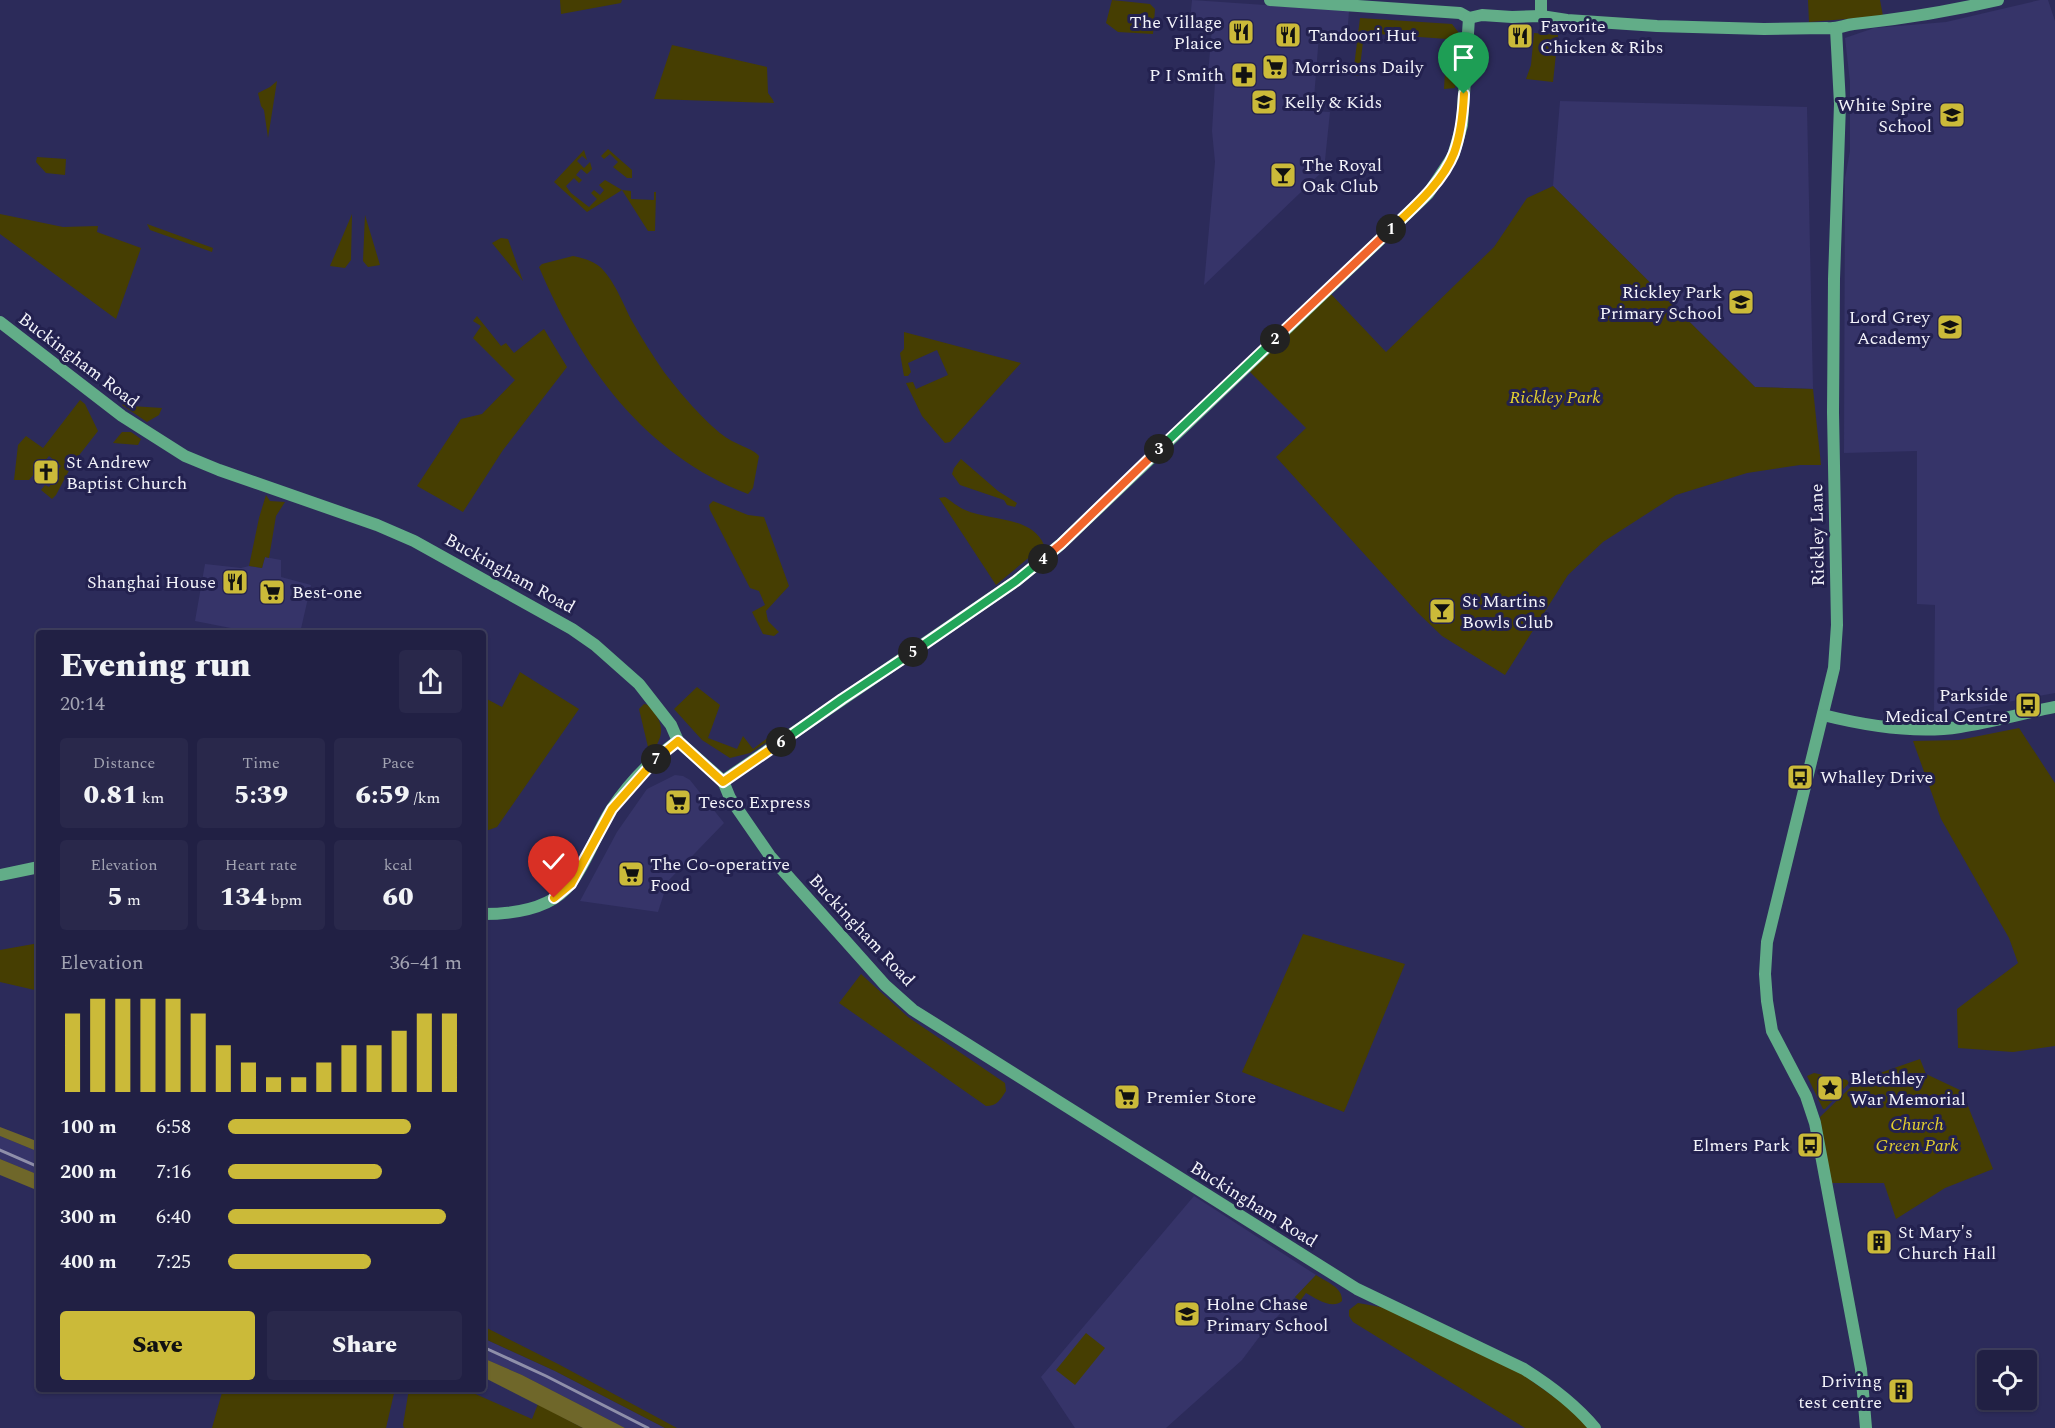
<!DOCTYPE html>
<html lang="en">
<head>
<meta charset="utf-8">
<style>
  :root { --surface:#212044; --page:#29284b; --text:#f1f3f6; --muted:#a2a3b2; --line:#3e3e5d; --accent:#cbba39 }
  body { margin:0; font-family:Spectral,serif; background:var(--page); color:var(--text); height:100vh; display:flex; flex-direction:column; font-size:22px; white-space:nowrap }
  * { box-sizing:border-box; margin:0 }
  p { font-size:20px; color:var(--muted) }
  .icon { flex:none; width:33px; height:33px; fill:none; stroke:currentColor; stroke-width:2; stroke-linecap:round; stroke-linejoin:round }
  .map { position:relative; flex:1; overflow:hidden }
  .drawer { position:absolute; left:36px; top:630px; width:450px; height:762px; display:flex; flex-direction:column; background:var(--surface); border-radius:6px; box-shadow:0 2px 4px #0004,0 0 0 2px var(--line) }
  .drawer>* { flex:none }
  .tools { position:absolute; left:1977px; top:1350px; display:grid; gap:12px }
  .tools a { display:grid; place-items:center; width:60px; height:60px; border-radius:6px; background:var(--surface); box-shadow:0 2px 4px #0004,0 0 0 2px var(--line); font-size:30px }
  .pin { position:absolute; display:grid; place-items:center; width:51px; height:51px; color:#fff; margin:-62px -26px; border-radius:50% 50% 50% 0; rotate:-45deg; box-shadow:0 0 6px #0007 }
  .pin .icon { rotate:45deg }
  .km { position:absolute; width:30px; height:30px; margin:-15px; border-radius:50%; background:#222; color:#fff; font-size:16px; line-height:30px; text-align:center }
  .round { display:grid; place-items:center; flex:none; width:63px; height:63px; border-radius:6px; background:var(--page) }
  .overview { display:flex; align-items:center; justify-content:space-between; height:102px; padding:0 24px }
  h1 { font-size:33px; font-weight:800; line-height:45px }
  .metrics { display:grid; grid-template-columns:repeat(3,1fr); gap:9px; height:102px; padding:6px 24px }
  .metrics div { display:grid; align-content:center; border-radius:6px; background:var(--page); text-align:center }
  .metrics b { font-size:26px; font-weight:800 }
  .metrics small { font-size:16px; font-weight:400 }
  .metrics p { font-size:16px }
  .chart { height:168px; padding:12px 24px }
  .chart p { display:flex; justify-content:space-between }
  .chart svg { width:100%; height:108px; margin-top:6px; stroke:var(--accent); stroke-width:6 }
  .cta { display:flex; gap:12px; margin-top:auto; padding:12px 24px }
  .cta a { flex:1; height:69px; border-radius:6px; background:var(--accent); color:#111; font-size:24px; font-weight:800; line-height:69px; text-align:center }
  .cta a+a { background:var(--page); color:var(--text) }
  ul { padding:0 24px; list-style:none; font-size:20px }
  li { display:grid; grid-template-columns:96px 72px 1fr; align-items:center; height:45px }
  li i { height:15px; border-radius:8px; background:var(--accent) }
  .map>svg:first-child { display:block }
</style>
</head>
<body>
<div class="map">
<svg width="2055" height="1428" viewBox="0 0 2055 1428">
  <rect width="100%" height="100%" fill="#2c2b5a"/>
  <g fill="#363469">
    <path d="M1192,0L1349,11L1347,37L1319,35L1313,111L1330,112L1324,170L1204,285L1215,162L1212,131L1215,82L1208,75L1212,27L1196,25V22L1190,21Z"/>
    <path d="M2040,0H2048L2055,21V693L1960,711H1934L1935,605L1917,604V451L1844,453L1845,178L1850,151V82L1845,38L1874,28L1946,22Z"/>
    <path d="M1560,101L1807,107L1813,389L1755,387L1553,186Z"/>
    <path d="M265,557L281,560V577L311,585L300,633H256L195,621L205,564L241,568L249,566L262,568Z"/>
    <path d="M675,775L683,776L690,780L724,823L668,881L658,912L580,901L617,832L647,789Z"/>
    <path d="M0,1136L39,1152V1175L0,1159Z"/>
    <path d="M1194,1196L1316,1275L1263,1332L1242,1360L1166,1428H1075L1041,1377Z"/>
    <path d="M483,1338L555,1371L665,1428H625L522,1375L483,1358Z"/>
  </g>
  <g fill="#463e02">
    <path d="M560,0H622L621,3L561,14Z"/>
    <path d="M1112,0L1150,4L1155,9L1153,34L1118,32L1106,23Z"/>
    <path d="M1808,0H1880L1883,16L1809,22Z"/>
    <path d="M1360,18L1452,24L1459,33L1455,88L1444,89L1447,39L1364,33L1359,76L1353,75Z"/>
    <path d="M1534,33L1558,35L1553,82L1526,79L1531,65Z"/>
    <path d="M672,45L767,67L768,93L773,100L774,103L654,99Z"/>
    <path d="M277,81L268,138L264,110L261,106L258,93L270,87Z"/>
    <path d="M608,149L632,170V178H627L613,167L618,162L610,154L604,159L601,156Z"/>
    <path d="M584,150L587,160L582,156L577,161L584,168L590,162L592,169L587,174L581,169L576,175L582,180L579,183L574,178L566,186L571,193L589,207L597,199L591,193L594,190L600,195L604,190L599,185L605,180L622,190L631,191V199L654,200V192H656L655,231H648L622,190L587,212L554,182Z"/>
    <path d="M37,157L66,159L65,175L46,173L36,162Z"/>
    <path d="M1553,186L1755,387L1813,389L1821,465H1800L1747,473L1676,495L1603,542L1568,575L1505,675L1442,636L1417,612L1276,457L1306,428L1248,370L1330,293L1386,352L1494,247L1527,198Z"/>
    <path d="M0,214L63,227L98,226L97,232L141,248L116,319L0,234Z"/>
    <path d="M352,214L351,260L345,268L330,266Z"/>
    <path d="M365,215L380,265L368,267L363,261Z"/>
    <path d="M147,224L213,248L212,252L150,230Z"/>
    <path d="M501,238L508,239L523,281L492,243Z"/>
    <path d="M573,256C582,258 591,260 599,266C614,279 623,304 632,321C642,339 653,356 664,372C680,393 703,420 724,436C734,444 754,449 759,456L753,488L748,494C644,454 581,366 539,267L542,264Z"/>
    <path d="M477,316L501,346L506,343L514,353L544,329L567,367L503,450L463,512L417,486L461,419L482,414L515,380L473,338L481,326L473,321Z"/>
    <path d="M904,332L1021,363L950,442L945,443L922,416L906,383L913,382L916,389L948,375L937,350L908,363L911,372L908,376H904L900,353L904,349Z"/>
    <path d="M80,400L85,404L98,431L73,463L56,495L52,499L41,490L45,485L49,487L54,480L51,478L61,466L49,456L29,480H14L18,445L26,436L43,448Z"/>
    <path d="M125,402L131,406L162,408L159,415L147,422L122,405Z"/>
    <path d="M122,432H131L141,439L138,445L113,443Z"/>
    <path d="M961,459L998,491L1017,503L1015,507L1007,505L1004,500L960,485L952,474L954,468Z"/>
    <path d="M266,495L270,501L285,502L276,516L269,558L265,557L262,568L249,566L259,518Z"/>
    <path d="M945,497C951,501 958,507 965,510C990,521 1032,516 1044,545L996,585L939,498Z"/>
    <path d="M713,501L748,515L764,517L789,586L766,611L768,621L779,632L774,636L763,634L752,612L765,605L759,591L750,588L710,510L709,505Z"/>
    <path d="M520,672L579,709L497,827L483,832V697L502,707Z"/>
    <path d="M697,687L720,705L708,738L737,749L743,736L753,749L774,733L776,736L750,753L730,758L702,740L674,709Z"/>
    <path d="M644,704L649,705C660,720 666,729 656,746L648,747L639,709Z"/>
    <path d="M2019,728L2055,783V1046L2013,1052L1958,1048L1957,1009L2018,963L2009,938L1941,819L1913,741L1959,740Z"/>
    <path d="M1303,934L1405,964L1344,1112L1242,1072Z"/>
    <path d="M39,943V991L0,982V950Z"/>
    <path d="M861,974L908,1017L1005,1083L1006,1091C1000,1100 997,1106 986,1106L839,1003Z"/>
    <path d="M1920,1059L1926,1074L1962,1091L1993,1169L1945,1188L1896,1219L1884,1183H1831L1820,1117L1857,1081Z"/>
    <path d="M1814,1073L1847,1080L1849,1083L1825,1109H1823L1807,1076Z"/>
    <path d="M1316,1275C1326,1282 1343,1287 1342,1301C1332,1310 1315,1298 1306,1293L1300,1301L1295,1297Z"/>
    <path d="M1358,1303L1386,1308L1522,1374L1574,1411L1589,1428H1525L1353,1322L1349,1316V1310Z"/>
    <path d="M483,1326L560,1365L677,1428H665L555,1371L483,1338Z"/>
    <path d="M1086,1333L1105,1348L1075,1385L1056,1370Z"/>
    <path d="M223,1389H395L386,1428H212Z"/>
    <path d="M409,1389H464L532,1419L538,1404L583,1428H404L403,1425Z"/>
  </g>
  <g fill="#6f672a">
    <path d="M0,1127L39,1142V1152L0,1136Z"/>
    <path d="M0,1159L39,1175V1191L0,1175Z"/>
    <path d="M483,1358L522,1375L625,1428H583L483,1377Z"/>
  </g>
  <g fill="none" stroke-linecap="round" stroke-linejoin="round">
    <g stroke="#62ad88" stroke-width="12">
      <path d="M1270,0L1460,13L1469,18L1482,15L1512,17L1541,16L1567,20L1657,26L1764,29L1826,28C1837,30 1843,25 1854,24C1902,19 1951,11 1998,0"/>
      <path d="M1541,0V16"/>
      <path d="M1836,29L1840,104L1834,279L1833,412L1837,625L1834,668L1767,942L1765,974L1767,1001L1772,1031L1806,1096L1815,1123L1861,1369L1866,1428"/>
      <path d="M0,322L122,416L185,456L219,470L377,525L414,541L572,629L595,645L639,684L671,725L678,741L723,781L730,798L770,856L885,985L913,1010L1357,1289L1524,1369C1551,1386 1575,1404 1595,1428"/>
      <path d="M1823,715C1867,726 1916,734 1960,727C1992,722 2024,713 2055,707"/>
      <path d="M723,781L1016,581L1061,544L1428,194L1453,156L1462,125L1469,18"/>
      <path d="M0,875L39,867"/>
      <path d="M483,914C513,914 552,909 571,883C588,861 596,833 611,810C628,784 652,759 678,741"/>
    </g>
    <g stroke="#8f8faa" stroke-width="3">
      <path d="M0,1150L39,1167"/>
      <path d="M483,1347L546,1376L648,1428"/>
    </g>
  </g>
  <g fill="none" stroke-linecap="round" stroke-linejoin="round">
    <defs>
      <path id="split-1" d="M1391,229C1413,208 1443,182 1454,153C1461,134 1463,114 1464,94"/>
      <path id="split-2" d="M1275,339L1391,229"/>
      <path id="split-3" d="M1159,449L1275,339"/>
      <path id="split-4" d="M1043,559L1061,544L1159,449"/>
      <path id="split-5" d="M913,652L1016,581L1043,559"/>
      <path id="split-6" d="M781,742L842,699L913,652"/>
      <path id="split-7" d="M656,759L678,741L723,782L781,742"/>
      <path id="split-8" d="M554,898L571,884L612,809L656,759"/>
    </defs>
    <use href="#split-1" stroke="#fff" stroke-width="12"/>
    <use href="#split-2" stroke="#fff" stroke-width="12"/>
    <use href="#split-3" stroke="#fff" stroke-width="12"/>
    <use href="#split-4" stroke="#fff" stroke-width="12"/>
    <use href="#split-5" stroke="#fff" stroke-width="12"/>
    <use href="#split-6" stroke="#fff" stroke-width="12"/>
    <use href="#split-7" stroke="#fff" stroke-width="12"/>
    <use href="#split-8" stroke="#fff" stroke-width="12"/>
    <use href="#split-1" stroke="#f5b400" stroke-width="8"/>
    <use href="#split-2" stroke="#f0652b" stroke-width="8"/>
    <use href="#split-3" stroke="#22a559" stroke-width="8"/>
    <use href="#split-4" stroke="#f0652b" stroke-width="8"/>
    <use href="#split-5" stroke="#22a559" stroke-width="8"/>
    <use href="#split-6" stroke="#22a559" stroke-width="8"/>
    <use href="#split-7" stroke="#f5b400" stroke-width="8"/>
    <use href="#split-8" stroke="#f5b400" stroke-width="8"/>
  </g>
  <defs>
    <symbol id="restaurant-square" viewBox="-11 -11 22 22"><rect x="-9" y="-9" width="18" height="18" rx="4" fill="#cbba39" stroke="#23214f"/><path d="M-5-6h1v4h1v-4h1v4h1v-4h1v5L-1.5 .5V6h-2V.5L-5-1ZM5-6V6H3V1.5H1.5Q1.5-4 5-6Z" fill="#111"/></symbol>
    <symbol id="supermarket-square" viewBox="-11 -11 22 22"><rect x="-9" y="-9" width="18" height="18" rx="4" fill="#cbba39" stroke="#23214f"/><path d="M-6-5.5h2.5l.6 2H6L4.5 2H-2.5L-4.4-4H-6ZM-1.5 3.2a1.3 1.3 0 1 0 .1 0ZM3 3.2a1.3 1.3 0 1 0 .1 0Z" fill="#111"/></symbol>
    <symbol id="pharmacy-square" viewBox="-11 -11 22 22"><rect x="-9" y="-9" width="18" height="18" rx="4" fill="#cbba39" stroke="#23214f"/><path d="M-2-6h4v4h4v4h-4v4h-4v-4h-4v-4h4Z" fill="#111"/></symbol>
    <symbol id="school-square" viewBox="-11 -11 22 22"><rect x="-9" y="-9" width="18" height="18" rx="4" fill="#cbba39" stroke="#23214f"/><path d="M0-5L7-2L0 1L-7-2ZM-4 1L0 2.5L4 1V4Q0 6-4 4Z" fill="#111"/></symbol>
    <symbol id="bar-square" viewBox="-11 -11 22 22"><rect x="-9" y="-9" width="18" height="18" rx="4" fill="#cbba39" stroke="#23214f"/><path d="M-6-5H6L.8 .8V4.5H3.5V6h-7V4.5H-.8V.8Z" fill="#111"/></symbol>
    <symbol id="church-square" viewBox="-11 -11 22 22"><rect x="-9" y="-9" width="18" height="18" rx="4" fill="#cbba39" stroke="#23214f"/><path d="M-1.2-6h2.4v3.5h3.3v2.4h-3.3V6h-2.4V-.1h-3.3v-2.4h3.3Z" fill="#111"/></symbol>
    <symbol id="bus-square" viewBox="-11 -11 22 22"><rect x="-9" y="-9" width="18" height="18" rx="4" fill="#cbba39" stroke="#23214f"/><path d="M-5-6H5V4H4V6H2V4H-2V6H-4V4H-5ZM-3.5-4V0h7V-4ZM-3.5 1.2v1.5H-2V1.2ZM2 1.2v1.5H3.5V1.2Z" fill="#111"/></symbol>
    <symbol id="sight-square" viewBox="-11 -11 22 22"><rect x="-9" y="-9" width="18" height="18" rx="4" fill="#cbba39" stroke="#23214f"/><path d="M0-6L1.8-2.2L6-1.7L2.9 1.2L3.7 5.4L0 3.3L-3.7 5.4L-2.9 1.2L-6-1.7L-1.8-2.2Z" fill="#111"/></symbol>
    <symbol id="building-square" viewBox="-11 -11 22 22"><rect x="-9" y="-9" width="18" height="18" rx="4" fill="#cbba39" stroke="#23214f"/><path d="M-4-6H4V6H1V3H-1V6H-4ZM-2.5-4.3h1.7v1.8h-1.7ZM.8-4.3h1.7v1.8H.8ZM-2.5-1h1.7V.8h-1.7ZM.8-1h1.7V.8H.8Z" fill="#111"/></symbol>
  </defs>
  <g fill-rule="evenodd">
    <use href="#restaurant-square" x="1226" y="17" width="30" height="30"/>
    <use href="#restaurant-square" x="1273" y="20" width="30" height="30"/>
    <use href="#restaurant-square" x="1505" y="21" width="30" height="30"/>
    <use href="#supermarket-square" x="1260" y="52" width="30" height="30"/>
    <use href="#pharmacy-square" x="1229" y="60" width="30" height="30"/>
    <use href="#school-square" x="1249" y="87" width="30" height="30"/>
    <use href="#school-square" x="1937" y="100" width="30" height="30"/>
    <use href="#bar-square" x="1268" y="160" width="30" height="30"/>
    <use href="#school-square" x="1726" y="287" width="30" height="30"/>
    <use href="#school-square" x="1935" y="312" width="30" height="30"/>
    <use href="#church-square" x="31" y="457" width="30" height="30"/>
    <use href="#restaurant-square" x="220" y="567" width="30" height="30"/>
    <use href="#supermarket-square" x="257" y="577" width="30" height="30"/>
    <use href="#bar-square" x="1427" y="596" width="30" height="30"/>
    <use href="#bus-square" x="2013" y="690" width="30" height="30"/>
    <use href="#bus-square" x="1785" y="762" width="30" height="30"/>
    <use href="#supermarket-square" x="663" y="787" width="30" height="30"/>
    <use href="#supermarket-square" x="616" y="859" width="30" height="30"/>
    <use href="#sight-square" x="1815" y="1073" width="30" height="30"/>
    <use href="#supermarket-square" x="1112" y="1082" width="30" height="30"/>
    <use href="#bus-square" x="1795" y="1130" width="30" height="30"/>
    <use href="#building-square" x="1864" y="1227" width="30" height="30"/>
    <use href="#school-square" x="1172" y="1299" width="30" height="30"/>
    <use href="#building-square" x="1886" y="1376" width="30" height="30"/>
  </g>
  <g text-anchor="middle" stroke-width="6" stroke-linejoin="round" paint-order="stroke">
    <g font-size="18" fill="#f3f3fa" stroke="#23214f" text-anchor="start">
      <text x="1222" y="28" text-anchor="end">The Village<tspan x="1222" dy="21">Plaice</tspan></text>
      <text x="1540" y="32">Favorite<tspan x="1540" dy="21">Chicken &amp; Ribs</tspan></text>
      <text x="1308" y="41">Tandoori Hut</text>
      <text x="1294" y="73">Morrisons Daily</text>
      <text x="1224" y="81" text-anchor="end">P I Smith</text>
      <text x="1284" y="108">Kelly &amp; Kids</text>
      <text x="1932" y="111" text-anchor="end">White Spire<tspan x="1932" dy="21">School</tspan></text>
      <text x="1302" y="171">The Royal<tspan x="1302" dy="21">Oak Club</tspan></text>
      <text x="1722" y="298" text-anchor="end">Rickley Park<tspan x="1722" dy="21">Primary School</tspan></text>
      <text x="1930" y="323" text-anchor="end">Lord Grey<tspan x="1930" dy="21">Academy</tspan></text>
      <text x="66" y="468">St Andrew<tspan x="66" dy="21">Baptist Church</tspan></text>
      <text x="216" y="588" text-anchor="end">Shanghai House</text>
      <text x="292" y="598">Best-one</text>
      <text x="1462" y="607">St Martins<tspan x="1462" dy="21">Bowls Club</tspan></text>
      <text x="2008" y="701" text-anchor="end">Parkside<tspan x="2008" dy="21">Medical Centre</tspan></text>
      <text x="1820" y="783">Whalley Drive</text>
      <text x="698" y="808">Tesco Express</text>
      <text x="650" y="870">The Co-operative<tspan x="650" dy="21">Food</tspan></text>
      <text x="1850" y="1084">Bletchley<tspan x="1850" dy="21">War Memorial</tspan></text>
      <text x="1146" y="1103">Premier Store</text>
      <text x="1790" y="1151" text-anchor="end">Elmers Park</text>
      <text x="1898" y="1238">St Mary's<tspan x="1898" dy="21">Church Hall</tspan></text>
      <text x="1206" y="1310">Holne Chase<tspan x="1206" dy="21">Primary School</tspan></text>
      <text x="1882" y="1387" text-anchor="end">Driving<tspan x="1882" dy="21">test centre</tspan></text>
    </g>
    <g font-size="18" fill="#f3f3fa" stroke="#23214f">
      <text transform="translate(79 360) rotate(37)" y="6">Buckingham Road</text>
      <text transform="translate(1817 535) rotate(-91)" y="6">Rickley Lane</text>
      <text transform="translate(510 573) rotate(29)" y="6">Buckingham Road</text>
      <text transform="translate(862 930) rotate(47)" y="6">Buckingham Road</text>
      <text transform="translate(1254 1204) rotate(32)" y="6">Buckingham Road</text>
    </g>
    <g font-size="18" font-style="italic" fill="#e4d02f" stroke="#23214f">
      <text x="1555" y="403">Rickley Park</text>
      <text x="1917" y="1130">Church<tspan x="1917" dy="21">Green Park</tspan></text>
    </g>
  </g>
</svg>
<div class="tools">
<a><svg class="icon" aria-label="locate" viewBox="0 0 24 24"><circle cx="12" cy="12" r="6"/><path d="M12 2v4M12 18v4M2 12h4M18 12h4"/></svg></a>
</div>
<div class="pin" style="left:1464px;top:94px;background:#1e9e55"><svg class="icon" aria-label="arrive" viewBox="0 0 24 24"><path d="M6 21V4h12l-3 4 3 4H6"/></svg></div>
<div class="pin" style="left:554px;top:898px;background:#d93025"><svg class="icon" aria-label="check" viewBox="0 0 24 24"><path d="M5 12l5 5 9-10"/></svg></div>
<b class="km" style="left:1391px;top:229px">1</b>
<b class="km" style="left:1275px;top:339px">2</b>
<b class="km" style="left:1159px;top:449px">3</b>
<b class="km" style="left:1043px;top:559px">4</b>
<b class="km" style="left:913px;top:652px">5</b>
<b class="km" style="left:781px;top:742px">6</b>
<b class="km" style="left:656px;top:759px">7</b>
<section class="drawer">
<div class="overview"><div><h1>Evening run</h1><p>20:14</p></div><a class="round"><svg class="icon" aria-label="share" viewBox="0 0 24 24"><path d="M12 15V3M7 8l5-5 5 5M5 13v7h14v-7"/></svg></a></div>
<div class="metrics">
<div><p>Distance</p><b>0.81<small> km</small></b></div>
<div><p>Time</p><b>5:39</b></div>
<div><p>Pace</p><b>6:59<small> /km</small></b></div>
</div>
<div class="metrics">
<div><p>Elevation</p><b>5<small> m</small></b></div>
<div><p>Heart rate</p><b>134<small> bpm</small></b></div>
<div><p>kcal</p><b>60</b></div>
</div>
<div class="chart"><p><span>Elevation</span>36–41 m</p>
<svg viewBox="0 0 160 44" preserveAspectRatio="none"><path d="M5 44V12M15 44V6M25 44V6M35 44V6M45 44V6M55 44V12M65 44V25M75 44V32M85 44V38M95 44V38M105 44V32M115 44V25M125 44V25M135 44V19M145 44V12M155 44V12"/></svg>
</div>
<ul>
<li><b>100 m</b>6:58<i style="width:78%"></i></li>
<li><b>200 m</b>7:16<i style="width:66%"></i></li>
<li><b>300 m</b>6:40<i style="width:93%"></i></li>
<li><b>400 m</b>7:25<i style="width:61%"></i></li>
</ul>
<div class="cta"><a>Save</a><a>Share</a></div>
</section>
</div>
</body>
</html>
